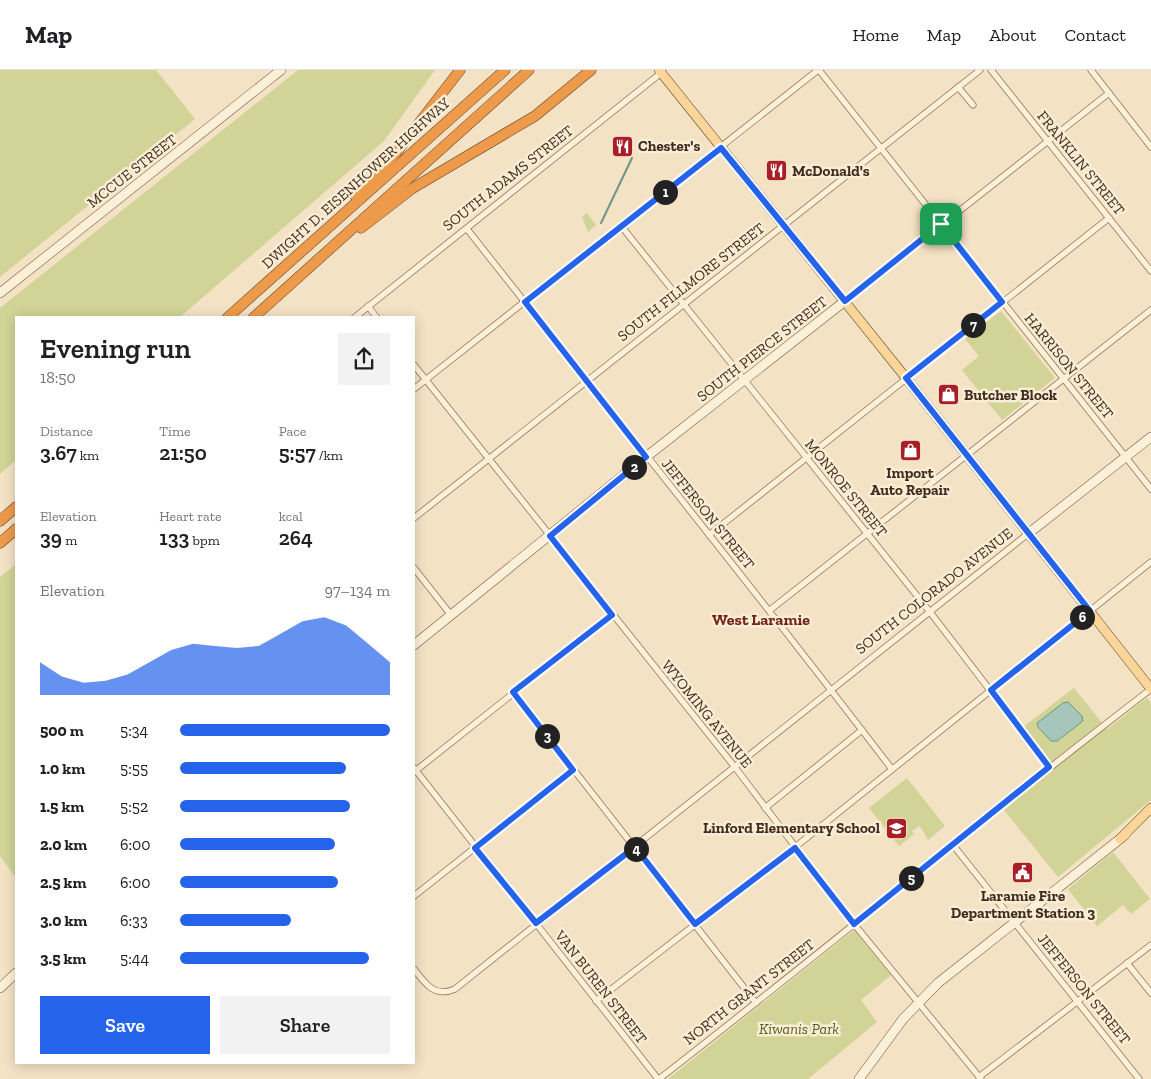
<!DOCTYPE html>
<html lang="en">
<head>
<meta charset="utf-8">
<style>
  :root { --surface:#fff; --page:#f2f2f2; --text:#202124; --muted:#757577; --line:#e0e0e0; --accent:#2563eb }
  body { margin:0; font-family:"Zilla Slab",serif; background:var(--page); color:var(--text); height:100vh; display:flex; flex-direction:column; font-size:19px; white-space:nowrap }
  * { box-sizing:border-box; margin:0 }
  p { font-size:16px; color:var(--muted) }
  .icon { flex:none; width:28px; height:28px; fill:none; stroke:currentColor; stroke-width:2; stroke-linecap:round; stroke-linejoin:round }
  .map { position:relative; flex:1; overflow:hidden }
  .side { position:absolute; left:15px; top:246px; width:400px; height:748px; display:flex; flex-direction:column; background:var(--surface); border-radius:0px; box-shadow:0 2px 12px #0003 }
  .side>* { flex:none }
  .pin { position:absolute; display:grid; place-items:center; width:42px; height:42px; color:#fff; margin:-21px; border-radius:10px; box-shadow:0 2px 8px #0006 }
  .km { position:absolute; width:25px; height:25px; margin:-12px; border-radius:50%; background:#222; color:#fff; font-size:14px; line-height:25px; text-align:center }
  .round { display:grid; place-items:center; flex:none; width:52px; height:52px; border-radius:0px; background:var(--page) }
  .summary { display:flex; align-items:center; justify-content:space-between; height:85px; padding:0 25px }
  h1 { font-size:28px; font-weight:600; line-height:38px }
  .stats { display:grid; grid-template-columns:repeat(3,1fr); gap:8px; height:85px; padding:5px 25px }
  .stats div { display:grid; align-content:center }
  .stats b { font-size:21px; font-weight:600 }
  .stats small { font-size:14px; font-weight:400 }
  .stats p { font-size:14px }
  .chart { height:140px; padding:10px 25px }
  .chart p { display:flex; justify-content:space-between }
  .chart svg { width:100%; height:90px; margin-top:5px; fill:var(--accent); opacity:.7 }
  .cta { display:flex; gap:10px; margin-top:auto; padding:10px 25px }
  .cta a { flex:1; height:58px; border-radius:0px; background:var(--accent); color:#fff; font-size:20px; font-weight:600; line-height:58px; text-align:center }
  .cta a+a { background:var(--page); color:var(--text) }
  ul { padding:0 25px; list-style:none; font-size:16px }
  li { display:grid; grid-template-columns:80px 60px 1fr; align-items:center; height:38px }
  li i { height:12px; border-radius:6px; background:var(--accent) }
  header { display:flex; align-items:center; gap:30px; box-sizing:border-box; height:70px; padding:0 25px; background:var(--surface); border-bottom:1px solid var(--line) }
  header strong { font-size:24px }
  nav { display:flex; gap:28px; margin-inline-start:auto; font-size:18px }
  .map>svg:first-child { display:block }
</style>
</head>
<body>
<header>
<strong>Map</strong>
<nav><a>Home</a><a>Map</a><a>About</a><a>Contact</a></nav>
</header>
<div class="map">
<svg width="1151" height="1009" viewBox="0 0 1151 1009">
  <rect width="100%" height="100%" fill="#f4e2c4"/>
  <g fill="#d1d496">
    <path d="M0,0H156L195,49L0,207Z"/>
    <path d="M298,0H435L384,71L180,247L16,248V390L0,404V238Z"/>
    <path d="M587,143L596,155L588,162L582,147Z"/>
    <path d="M1001,241L1055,308L1002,350L962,300L979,286L965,269Z"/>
    <path d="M16,494V808L0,786V507Z"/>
    <path d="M1074,618L1107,659L1147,628L1151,633V730L1058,807L1004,740L1054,697L1023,657Z"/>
    <path d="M907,708L945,756L928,770L920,756L912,761L914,764L899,776L869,738Z"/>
    <path d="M1113,782L1150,829L1131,844L1123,835L1097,856L1068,819Z"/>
    <path d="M854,860L891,905L861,930L877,952L808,1009H668Z"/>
  </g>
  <path fill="#a6c6bb" stroke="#6b9689" d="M1068,632L1082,646L1083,651L1057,671H1051L1038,657L1037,653L1063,633Z"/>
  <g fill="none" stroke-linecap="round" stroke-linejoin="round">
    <path stroke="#6b9689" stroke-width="2" d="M601,153L632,88"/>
    <defs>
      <g id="street">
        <path d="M819,0L1151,419"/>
        <path d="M991,0L1151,201"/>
        <path d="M1091,0L1151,77"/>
        <path d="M958,17L973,35"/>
        <path d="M622,157L930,542L1049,697"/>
        <path d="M467,159C608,338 752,516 891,698"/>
        <path d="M845,231L1109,23"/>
        <path d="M368,236L377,248"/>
        <path d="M354,248L661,3"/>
        <path d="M414,295L734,696L854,854L981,1009"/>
        <path d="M414,319L818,0"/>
        <path d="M414,448L980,0"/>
        <path d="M709,465L1109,148"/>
        <path d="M414,498L451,545"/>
        <path d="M770,540L1151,240"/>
        <path d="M513,622L756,933"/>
        <path d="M414,698L658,1009"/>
        <path d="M414,702L612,545"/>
        <path d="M765,738L862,660"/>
        <path d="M953,775L1139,1009"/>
        <path d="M414,826L573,700"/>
        <path d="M1127,893L1151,923"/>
        <path d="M414,899C425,914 435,928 455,919L1029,463"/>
        <path d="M596,931L784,786L1151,492"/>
        <path d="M979,1007L1151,875"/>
        <path d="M659,1009C824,881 985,746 1151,619"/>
      </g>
      <g id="secondary">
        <path d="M0,223L281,0"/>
        <path d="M1029,463L1151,367"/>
        <path d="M414,575L646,387L845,231"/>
        <path d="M0,918L16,903"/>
        <path d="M859,1009L903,949L938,913L1125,765"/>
      </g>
      <g id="primary">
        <path d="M659,0L906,308L1151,619"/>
        <path d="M1120,769L1151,738"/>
      </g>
      <g id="highway">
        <path d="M355,126L396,83L460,0"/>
        <path d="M361,158L413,118L535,46L591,0"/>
        <path d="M227,248L505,0"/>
        <path d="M253,248L529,0"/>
        <path d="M0,451L16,437"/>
        <path d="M0,473L16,459"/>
      </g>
    </defs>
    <use href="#street" stroke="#917257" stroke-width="7"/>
    <use href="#secondary" stroke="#73533a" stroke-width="10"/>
    <use href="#primary" stroke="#5f402c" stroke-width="10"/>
    <use href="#highway" stroke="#5f402c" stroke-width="11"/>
    <use href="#street" stroke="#fdf0d9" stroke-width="5.5"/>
    <use href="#secondary" stroke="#fdf0d9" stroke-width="9"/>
    <use href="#primary" stroke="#fbd698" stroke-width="9"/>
    <use href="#highway" stroke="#ed9b4a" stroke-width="10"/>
  </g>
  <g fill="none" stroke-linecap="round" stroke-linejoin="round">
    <defs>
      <path id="route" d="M721,78L845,231L941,154L1002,232L906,308L1090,541L991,620L1049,697L854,854L795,778L695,854L635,777L536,853L475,778L573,700L513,622L612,545L550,466L646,387L525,232Z"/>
    </defs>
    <use href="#route" stroke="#fff" stroke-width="10"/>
    <use href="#route" stroke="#2563eb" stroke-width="6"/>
  </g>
  <defs>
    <symbol id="restaurant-square" viewBox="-11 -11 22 22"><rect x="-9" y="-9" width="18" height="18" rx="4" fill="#a91f28" stroke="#faedd5"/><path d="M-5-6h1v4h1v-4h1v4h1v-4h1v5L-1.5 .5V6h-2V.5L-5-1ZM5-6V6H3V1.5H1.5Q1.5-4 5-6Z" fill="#fff"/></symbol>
    <symbol id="shop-square" viewBox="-11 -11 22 22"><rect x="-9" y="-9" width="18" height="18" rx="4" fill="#a91f28" stroke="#faedd5"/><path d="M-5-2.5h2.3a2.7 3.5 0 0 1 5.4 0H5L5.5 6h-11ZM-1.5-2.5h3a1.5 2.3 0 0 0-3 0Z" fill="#fff"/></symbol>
    <symbol id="school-square" viewBox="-11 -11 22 22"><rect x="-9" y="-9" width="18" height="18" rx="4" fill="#a91f28" stroke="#faedd5"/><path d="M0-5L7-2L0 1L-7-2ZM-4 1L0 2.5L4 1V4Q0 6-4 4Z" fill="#fff"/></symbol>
    <symbol id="civic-square" viewBox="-11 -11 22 22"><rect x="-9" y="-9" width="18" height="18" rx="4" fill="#a91f28" stroke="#faedd5"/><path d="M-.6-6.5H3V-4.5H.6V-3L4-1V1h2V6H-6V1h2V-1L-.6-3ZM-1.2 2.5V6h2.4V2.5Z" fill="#fff"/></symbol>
  </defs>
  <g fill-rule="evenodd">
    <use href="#restaurant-square" x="610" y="64" width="25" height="25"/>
    <use href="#restaurant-square" x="764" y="88" width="25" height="25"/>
    <use href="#shop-square" x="936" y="312" width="25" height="25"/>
    <use href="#shop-square" x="898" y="368" width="25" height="25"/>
    <use href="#school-square" x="884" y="746" width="25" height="25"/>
    <use href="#civic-square" x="1010" y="790" width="25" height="25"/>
  </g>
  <g text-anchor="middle" stroke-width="5" stroke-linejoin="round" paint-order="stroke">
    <g font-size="15" font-weight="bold" fill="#402c1d" stroke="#faedd5" text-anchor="start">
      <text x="638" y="81">Chester's</text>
      <text x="792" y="106">McDonald's</text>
      <text x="964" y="330">Butcher Block</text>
      <text x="910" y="408" text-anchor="middle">Import<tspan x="910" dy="17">Auto Repair</tspan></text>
      <text x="880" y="763" text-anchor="end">Linford Elementary School</text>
      <text x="1023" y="831" text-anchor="middle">Laramie Fire<tspan x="1023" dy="17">Department Station 3</tspan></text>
    </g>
    <g font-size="15" fill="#402c1d" stroke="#faedd5">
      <text transform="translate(1081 93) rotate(51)" y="5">FRANKLIN STREET</text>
      <text transform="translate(132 101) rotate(-38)" y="5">MCCUE STREET</text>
      <text transform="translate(508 108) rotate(-38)" y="5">SOUTH ADAMS STREET</text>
      <text transform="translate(356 113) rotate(-42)" y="5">DWIGHT D. EISENHOWER HIGHWAY</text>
      <text transform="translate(691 212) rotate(-38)" y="5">SOUTH FILLMORE STREET</text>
      <text transform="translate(762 279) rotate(-38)" y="5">SOUTH PIERCE STREET</text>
      <text transform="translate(1069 296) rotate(51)" y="5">HARRISON STREET</text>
      <text transform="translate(846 418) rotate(51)" y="5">MONROE STREET</text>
      <text transform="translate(708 444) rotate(51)" y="5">JEFFERSON STREET</text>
      <text transform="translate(934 521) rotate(-38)" y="5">SOUTH COLORADO AVENUE</text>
      <text transform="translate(707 644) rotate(51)" y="5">WYOMING AVENUE</text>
      <text transform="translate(601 917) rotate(52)" y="5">VAN BUREN STREET</text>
      <text transform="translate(1084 919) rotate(51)" y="5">JEFFERSON STREET</text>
      <text transform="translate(749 922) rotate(-38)" y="5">NORTH GRANT STREET</text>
    </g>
    <g font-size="15" font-style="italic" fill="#535f21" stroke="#faedd5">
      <text x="799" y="964">Kiwanis Park</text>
    </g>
    <g font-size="16" font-weight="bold" fill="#722416" stroke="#faedd5">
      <text x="761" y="555">West Laramie</text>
    </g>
  </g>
</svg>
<div class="pin" style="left:941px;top:154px;background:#1e9e55"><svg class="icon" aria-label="arrive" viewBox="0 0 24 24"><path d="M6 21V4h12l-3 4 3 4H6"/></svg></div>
<b class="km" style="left:665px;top:122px">1</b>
<b class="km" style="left:634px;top:397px">2</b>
<b class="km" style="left:547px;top:666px">3</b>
<b class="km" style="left:636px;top:779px">4</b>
<b class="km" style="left:911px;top:808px">5</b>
<b class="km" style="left:1082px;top:547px">6</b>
<b class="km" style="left:973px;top:255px">7</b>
<section class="side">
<div class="summary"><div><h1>Evening run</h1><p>18:50</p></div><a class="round"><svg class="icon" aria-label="share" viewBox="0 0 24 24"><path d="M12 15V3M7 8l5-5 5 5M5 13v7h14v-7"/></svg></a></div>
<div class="stats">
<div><p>Distance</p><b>3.67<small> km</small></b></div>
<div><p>Time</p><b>21:50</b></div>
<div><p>Pace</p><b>5:57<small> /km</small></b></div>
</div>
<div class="stats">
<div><p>Elevation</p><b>39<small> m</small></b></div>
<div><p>Heart rate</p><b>133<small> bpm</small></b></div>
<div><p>kcal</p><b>264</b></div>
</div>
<div class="chart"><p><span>Elevation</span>97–134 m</p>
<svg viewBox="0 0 160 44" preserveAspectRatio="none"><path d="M0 44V28L10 35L20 38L30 37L40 34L50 28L60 22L70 19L80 20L90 21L100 20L110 14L120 8L130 6L140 10L150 19L160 28V44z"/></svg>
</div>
<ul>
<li><b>500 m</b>5:34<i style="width:100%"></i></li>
<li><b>1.0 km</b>5:55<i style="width:79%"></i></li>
<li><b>1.5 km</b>5:52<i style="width:81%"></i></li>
<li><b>2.0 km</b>6:00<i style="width:74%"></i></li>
<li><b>2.5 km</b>6:00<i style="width:75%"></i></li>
<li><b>3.0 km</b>6:33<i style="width:53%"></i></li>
<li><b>3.5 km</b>5:44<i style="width:90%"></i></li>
</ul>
<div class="cta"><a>Save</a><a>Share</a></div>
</section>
</div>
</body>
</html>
